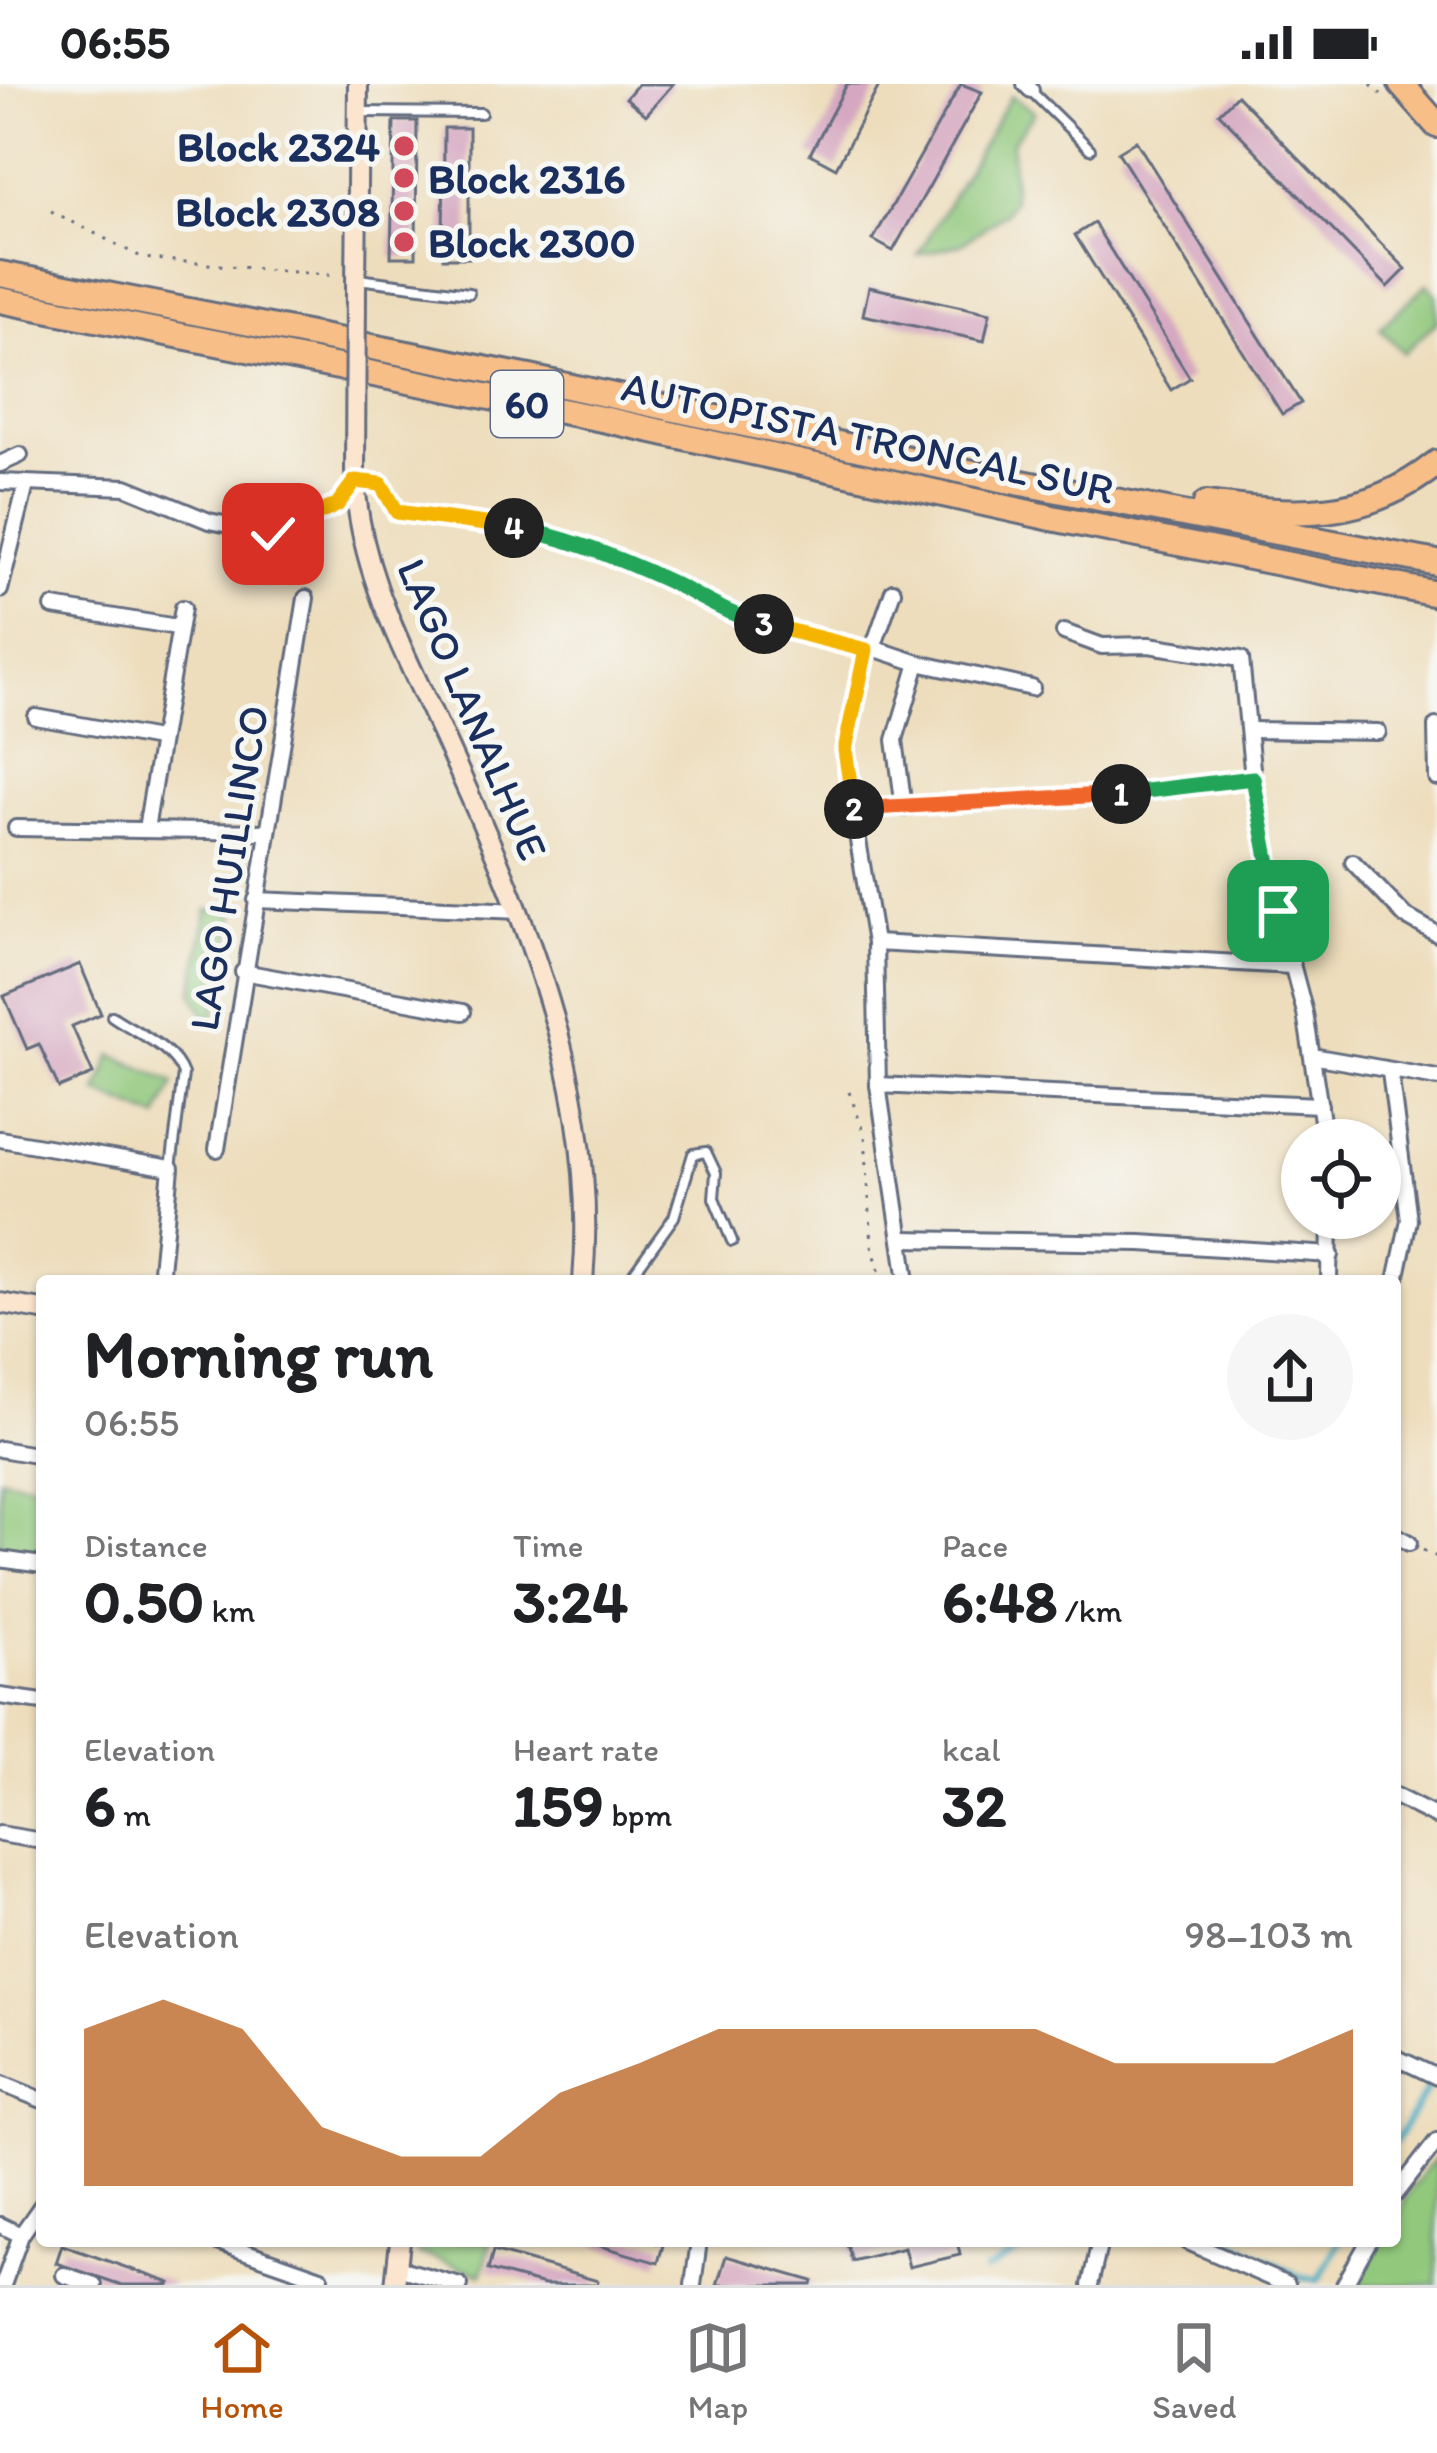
<!DOCTYPE html>
<html lang="en">
<head>
<meta charset="utf-8">
<style>
  :root { --surface:#fff; --page:#f6f6f6; --text:#202124; --muted:#757577; --line:#e0e0e0; --accent:#b45309 }
  body { margin:0; font-family:Itim,sans-serif; background:var(--page); color:var(--text); height:100vh; display:flex; flex-direction:column; font-size:45px; white-space:nowrap }
  * { box-sizing:border-box; margin:0 }
  p { font-size:39px; color:var(--muted) }
  .icon { flex:none; width:66px; height:66px; fill:none; stroke:currentColor; stroke-width:2; stroke-linecap:round; stroke-linejoin:round }
  .map { position:relative; flex:1; overflow:hidden }
  .drawer { position:absolute; left:36px; top:1191px; width:1365px; height:972px; display:flex; flex-direction:column; background:var(--surface); border-radius:12px; box-shadow:0 3px 9px #0004 }
  .drawer>* { flex:none }
  .fabs { position:absolute; left:1281px; top:1035px; display:grid; gap:24px }
  .fabs a { display:grid; place-items:center; width:120px; height:120px; border-radius:50%; background:var(--surface); box-shadow:0 3px 9px #0004; font-size:60px }
  .pin { position:absolute; display:grid; place-items:center; width:102px; height:102px; color:#fff; margin:-51px; border-radius:24px; box-shadow:0 6px 18px #0006 }
  .km { position:absolute; width:60px; height:60px; margin:-30px; border-radius:50%; background:#222; color:#fff; font-size:33px; line-height:60px; text-align:center }
  .round { display:grid; place-items:center; flex:none; width:126px; height:126px; border-radius:63px; background:var(--page) }
  .summary { display:flex; align-items:center; justify-content:space-between; height:204px; padding:0 48px }
  h1 { font-size:66px; font-weight:800; line-height:90px }
  .metrics { display:grid; grid-template-columns:repeat(3,1fr); gap:18px; height:204px; padding:12px 48px }
  .metrics div { display:grid; align-content:center }
  .metrics b { font-size:60px; font-weight:800 }
  .metrics small { font-size:33px; font-weight:400 }
  .metrics p { font-size:33px }
  .chart { height:336px; padding:24px 48px }
  .chart p { display:flex; justify-content:space-between }
  .chart svg { width:100%; height:216px; margin-top:12px; fill:var(--accent); opacity:.7 }
  .status { display:flex; justify-content:space-between; align-items:center; height:84px; padding:0 60px; background:var(--surface); direction:ltr }
  .status svg { height:33px; fill:currentColor }
  .tab-bar { display:flex; justify-content:space-around; align-items:center; height:168px; border-top:3px solid var(--line); background:var(--surface); font-size:33px; color:var(--muted) }
  .tab-bar a { display:grid; justify-items:center; gap:6px }
  .tab-bar .selected { color:var(--accent) }
  .map>svg:first-child { display:block }
</style>
</head>
<body>
<div class="status"><b>06:55</b><svg viewBox="0 0 49 12"><path d="M0 12V9h3v3zM5 12V6h3v6zM10 12V3h3v9zM15 12V0h3v12zM26 1h20v11H26zM47 4h2v5h-2z"/></svg></div>
<div class="map">
<svg width="1437" height="2201" viewBox="0 0 1437 2201">
  <rect width="100%" height="100%" fill="#f6f6f2"/>
  <filter id="ink" filterUnits="userSpaceOnUse"><feTurbulence type="fractalNoise" baseFrequency=".00833" numOctaves="2"/><feDisplacementMap in="SourceGraphic" scale="24" xChannelSelector="R" yChannelSelector="G"/><feConvolveMatrix kernelMatrix="1 2 1 2 8 2 1 2 1" color-interpolation-filters="sRGB"/></filter>
  <filter id="wash" filterUnits="userSpaceOnUse"><feTurbulence type="fractalNoise" baseFrequency=".004" numOctaves="4" result="noise"/><feDisplacementMap in="SourceGraphic" scale="48" xChannelSelector="R" yChannelSelector="G"/><feGaussianBlur stdDeviation="2.7" result="paint"/><feColorMatrix in="noise" values="0 0 0 0 0 0 0 0 0 0 0 0 0 0 0 0 0 1.4 0 .05"/><feComposite in="paint" operator="in"/></filter>
  <g filter="url(#wash)">
    <rect width="100%" height="100%" fill="#edddbc"/>
    <g fill="#91c87b" stroke="#567c6c" stroke-width="3">
      <path d="M1011,12L1035,28L1012,58L1013,116L1005,129L961,160L918,171Z"/>
      <path d="M1427,200L1437,211V237L1404,269L1380,244Z"/>
      <path d="M228,825L235,832L215,931L208,937L193,909L207,826Z"/>
      <path d="M112,971L174,998L158,1034L97,1008Z"/>
      <path d="M0,1394L42,1401V1474L0,1468Z"/>
      <path d="M1437,2073V2201H1356L1382,2157H1395C1395,2124 1414,2096 1437,2073Z"/>
      <path d="M419,2157H491L482,2190L417,2169Z"/>
    </g>
    <g fill="none" stroke-linecap="round" stroke-linejoin="round">
      <g stroke="#46adc5" stroke-width="6">
        <path d="M1395,2058L1435,1993"/>
        <path d="M1233,2157L1302,2194L1319,2195L1340,2157"/>
        <path d="M985,2187L1037,2157"/>
      </g>
    </g>
    <g id="blocks">
      <g fill="#d5a7c0">
        <path d="M638,0H673L646,31L626,14Z"/>
        <path d="M847,0H880L836,84L810,70Z"/>
        <path d="M961,0L982,8L893,167L873,156Z"/>
        <path d="M1237,11L1406,185L1388,203L1219,29Z"/>
        <path d="M394,37H417L416,173H391Z"/>
        <path d="M444,44H469V174H443Z"/>
        <path d="M1136,57L1301,319L1282,330L1118,68Z"/>
        <path d="M1094,139L1190,294L1171,306L1075,151Z"/>
        <path d="M869,203L990,229L984,257L863,231Z"/>
        <path d="M80,880L101,930L72,942L93,990L59,1004L39,960L27,965L4,912Z"/>
        <path d="M598,2157H649L663,2161L658,2179L597,2161Z"/>
        <path d="M846,2157H957L960,2171L909,2183L904,2164L852,2177Z"/>
        <path d="M62,2161L171,2199L170,2201H122L56,2179Z"/>
        <path d="M493,2167L598,2197L597,2201H544L488,2186Z"/>
        <path d="M726,2172L813,2197L812,2201H717Z"/>
      </g>
    </g>
  </g>
  <g filter="url(#ink)">
    <use href="#blocks" fill-opacity="0" stroke="#646c7f" stroke-width="3"/>
    <g fill="none" stroke-linecap="round" stroke-linejoin="round">
      <defs>
        <g id="lane">
          <path d="M1031,7L1090,65"/>
          <path d="M359,28L481,29"/>
          <path d="M358,195L469,209"/>
          <path d="M112,932C136,949 173,962 183,990L171,1084"/>
          <path d="M628,1197L674,1133L693,1070L706,1068L716,1089L714,1114L732,1157"/>
        </g>
        <g id="street">
          <path d="M1025,0L1031,6"/>
          <path d="M0,380L20,371"/>
          <path d="M0,398L126,403L209,437L273,450L320,428"/>
          <path d="M0,506L26,401"/>
          <path d="M893,507L873,564L918,579L1032,604"/>
          <path d="M53,523L177,543"/>
          <path d="M1064,548L1102,562L1149,561L1241,575L1253,694L1278,827L1305,929L1325,1056"/>
          <path d="M36,633L158,655"/>
          <path d="M1436,642L1437,694"/>
          <path d="M1249,646L1378,648"/>
          <path d="M904,724L895,656L918,579"/>
          <path d="M16,744L267,748"/>
          <path d="M146,745L183,524"/>
          <path d="M1353,778L1405,832L1437,850"/>
          <path d="M256,816L520,827"/>
          <path d="M875,859L1292,882"/>
          <path d="M243,888L463,928"/>
          <path d="M1312,972L1437,994"/>
          <path d="M1390,988L1409,1136L1395,1201"/>
          <path d="M878,1001L1320,1021"/>
          <path d="M0,1055L171,1084L160,1197"/>
          <path d="M217,1065L306,514"/>
          <path d="M903,1155L1141,1159L1331,1171"/>
          <path d="M907,1197L878,1001L875,859L853,726L1128,710L1253,694"/>
          <path d="M1329,1197L1330,1134"/>
          <path d="M0,1365L42,1372"/>
          <path d="M1395,1451L1409,1459"/>
          <path d="M0,1475L42,1481"/>
          <path d="M0,1612L42,1618"/>
          <path d="M1395,1712L1437,1733"/>
          <path d="M0,1750L42,1757"/>
          <path d="M1395,1973L1437,1993"/>
          <path d="M0,1999L42,2016"/>
          <path d="M1395,2111L1437,2057"/>
          <path d="M0,2141L21,2151"/>
          <path d="M215,2157L321,2194"/>
          <path d="M1186,2157L1287,2201"/>
          <path d="M397,2184L460,2201"/>
          <path d="M64,2191L94,2201"/>
          <path d="M3,2201L21,2151L42,2121"/>
          <path d="M693,2201L699,2157"/>
          <path d="M1090,2201L1100,2157"/>
          <path d="M1344,2201L1369,2157"/>
        </g>
        <g id="secondary">
          <path d="M356,203L358,0"/>
          <path d="M355,387C356,482 405,569 444,654C522,826 600,1003 583,1197"/>
          <path d="M0,1219L42,1226"/>
          <path d="M395,2201L400,2157"/>
        </g>
        <g id="highway">
          <path d="M1401,0L1437,41"/>
          <path d="M0,190L530,294L1001,395L1437,479"/>
          <path d="M0,216L607,336L1052,434L1437,510"/>
          <path d="M1206,420C1293,431 1364,438 1437,379"/>
        </g>
      </defs>
      <use href="#lane" stroke="#646c7f" stroke-width="14"/>
      <use href="#street" stroke="#646c7f" stroke-width="20"/>
      <use href="#secondary" stroke="#646c7f" stroke-width="24"/>
      <use href="#highway" stroke="#646c7f" stroke-width="30"/>
      <g stroke="#646c7f" stroke-width="3" stroke-dasharray="3 9" stroke-linecap="butt">
        <path d="M1371,0L1381,10"/>
        <path d="M51,127L143,174L337,192"/>
        <path d="M373,399L381,401L397,428L541,448L664,495L744,535L859,564"/>
        <path d="M851,712L846,666L863,580"/>
        <path d="M849,1008L865,1051L872,1161L882,1197"/>
        <path d="M1423,1466L1437,1473"/>
      </g>
      <use href="#lane" stroke="#fff" stroke-width="8"/>
      <use href="#street" stroke="#fff" stroke-width="14"/>
      <use href="#secondary" stroke="#fce5cf" stroke-width="18"/>
      <use href="#highway" stroke="#f7be88" stroke-width="24"/>
      <defs>
        <path id="secondary-bridge" d="M355,387L356,203"/>
      </defs>
      <use href="#secondary-bridge" stroke="#646c7f" stroke-width="24" stroke-linecap="butt"/>
      <use href="#secondary-bridge" stroke="#fce5cf" stroke-width="18"/>
    </g>
  </g>
  <g fill="none" stroke-linecap="round" stroke-linejoin="round" filter="url(#ink)">
    <defs>
      <path id="split-1" d="M1121,710L1253,694L1278,827"/>
      <path id="split-2" d="M854,725L1121,710"/>
      <path id="split-3" d="M764,540L866,566L845,666L854,725"/>
      <path id="split-4" d="M514,444C565,452 621,475 668,497C700,512 729,532 764,540"/>
      <path id="split-5" d="M273,450L337,421L355,397L381,400L397,428L514,444"/>
    </defs>
    <use href="#split-1" stroke="#fff" stroke-width="24"/>
    <use href="#split-2" stroke="#fff" stroke-width="24"/>
    <use href="#split-3" stroke="#fff" stroke-width="24"/>
    <use href="#split-4" stroke="#fff" stroke-width="24"/>
    <use href="#split-5" stroke="#fff" stroke-width="24"/>
    <use href="#split-1" stroke="#22a559" stroke-width="15"/>
    <use href="#split-2" stroke="#f0652b" stroke-width="15"/>
    <use href="#split-3" stroke="#f5b400" stroke-width="15"/>
    <use href="#split-4" stroke="#22a559" stroke-width="15"/>
    <use href="#split-5" stroke="#f5b400" stroke-width="15"/>
  </g>
  <g fill="#d1495b" stroke="#f6f6f2" stroke-width="4.5">
    <circle cx="404" cy="62" r="12"/>
    <circle cx="404" cy="94" r="12"/>
    <circle cx="404" cy="127" r="12"/>
    <circle cx="404" cy="158" r="12"/>
  </g>
  <g text-anchor="middle" stroke-width="10" stroke-linejoin="round" paint-order="stroke">
    <rect fill="#f6f6f2" stroke="#5d6b8a" stroke-width="3" x="491" y="287" width="72" height="66" rx="9"/>
    <g font-size="39" font-weight="bold" fill="#1b2f5e">
      <text x="527" y="334">60</text>
    </g>
    <g font-size="42" font-weight="bold" fill="#1b2f5e" stroke="#f6f6f2" text-anchor="end">
      <text x="380" y="77">Block 2324</text>
      <text x="428" y="109" text-anchor="start">Block 2316</text>
      <text x="380" y="142">Block 2308</text>
      <text x="428" y="173" text-anchor="start">Block 2300</text>
    </g>
    <g font-size="42" fill="#1b2f5e" stroke="#f6f6f2">
      <text transform="translate(868 353) rotate(12)" y="15">AUTOPISTA TRONCAL SUR</text>
      <text transform="translate(473 625) rotate(67)" y="15">LAGO LANALHUE</text>
      <text transform="translate(228 784) rotate(-81)" y="15">LAGO HUILLINCO</text>
    </g>
  </g>
</svg>
<div class="fabs">
<a><svg class="icon" aria-label="locate" viewBox="0 0 24 24"><circle cx="12" cy="12" r="6"/><path d="M12 2v4M12 18v4M2 12h4M18 12h4"/></svg></a>
</div>
<div class="pin" style="left:1278px;top:827px;background:#1e9e55"><svg class="icon" aria-label="arrive" viewBox="0 0 24 24"><path d="M6 21V4h12l-3 4 3 4H6"/></svg></div>
<div class="pin" style="left:273px;top:450px;background:#d93025"><svg class="icon" aria-label="check" viewBox="0 0 24 24"><path d="M5 12l5 5 9-10"/></svg></div>
<b class="km" style="left:1121px;top:710px">1</b>
<b class="km" style="left:854px;top:725px">2</b>
<b class="km" style="left:764px;top:540px">3</b>
<b class="km" style="left:514px;top:444px">4</b>
<section class="drawer">
<div class="summary"><div><h1>Morning run</h1><p>06:55</p></div><a class="round"><svg class="icon" aria-label="share" viewBox="0 0 24 24"><path d="M12 15V3M7 8l5-5 5 5M5 13v7h14v-7"/></svg></a></div>
<div class="metrics">
<div><p>Distance</p><b>0.50<small> km</small></b></div>
<div><p>Time</p><b>3:24</b></div>
<div><p>Pace</p><b>6:48<small> /km</small></b></div>
</div>
<div class="metrics">
<div><p>Elevation</p><b>6<small> m</small></b></div>
<div><p>Heart rate</p><b>159<small> bpm</small></b></div>
<div><p>kcal</p><b>32</b></div>
</div>
<div class="chart"><p><span>Elevation</span>98–103 m</p>
<svg viewBox="0 0 160 44" preserveAspectRatio="none"><path d="M0 44V12L10 6L20 12L30 32L40 38L50 38L60 25L70 19L80 12L90 12L100 12L110 12L120 12L130 19L140 19L150 19L160 12V44z"/></svg>
</div>
</section>
</div>
<nav class="tab-bar">
<a class="selected"><svg class="icon" aria-label="home" viewBox="0 0 24 24"><path d="M3 11l9-7 9 7M6 9v11h12V9"/></svg>Home</a>
<a><svg class="icon" aria-label="map" viewBox="0 0 24 24"><path d="M3 6l6-2 6 2 6-2v14l-6 2-6-2-6 2zM9 4v14M15 6v14"/></svg>Map</a>
<a><svg class="icon" aria-label="saved" viewBox="0 0 24 24"><path d="M7 4h10v16l-5-4-5 4z"/></svg>Saved</a>
</nav>
</body>
</html>
